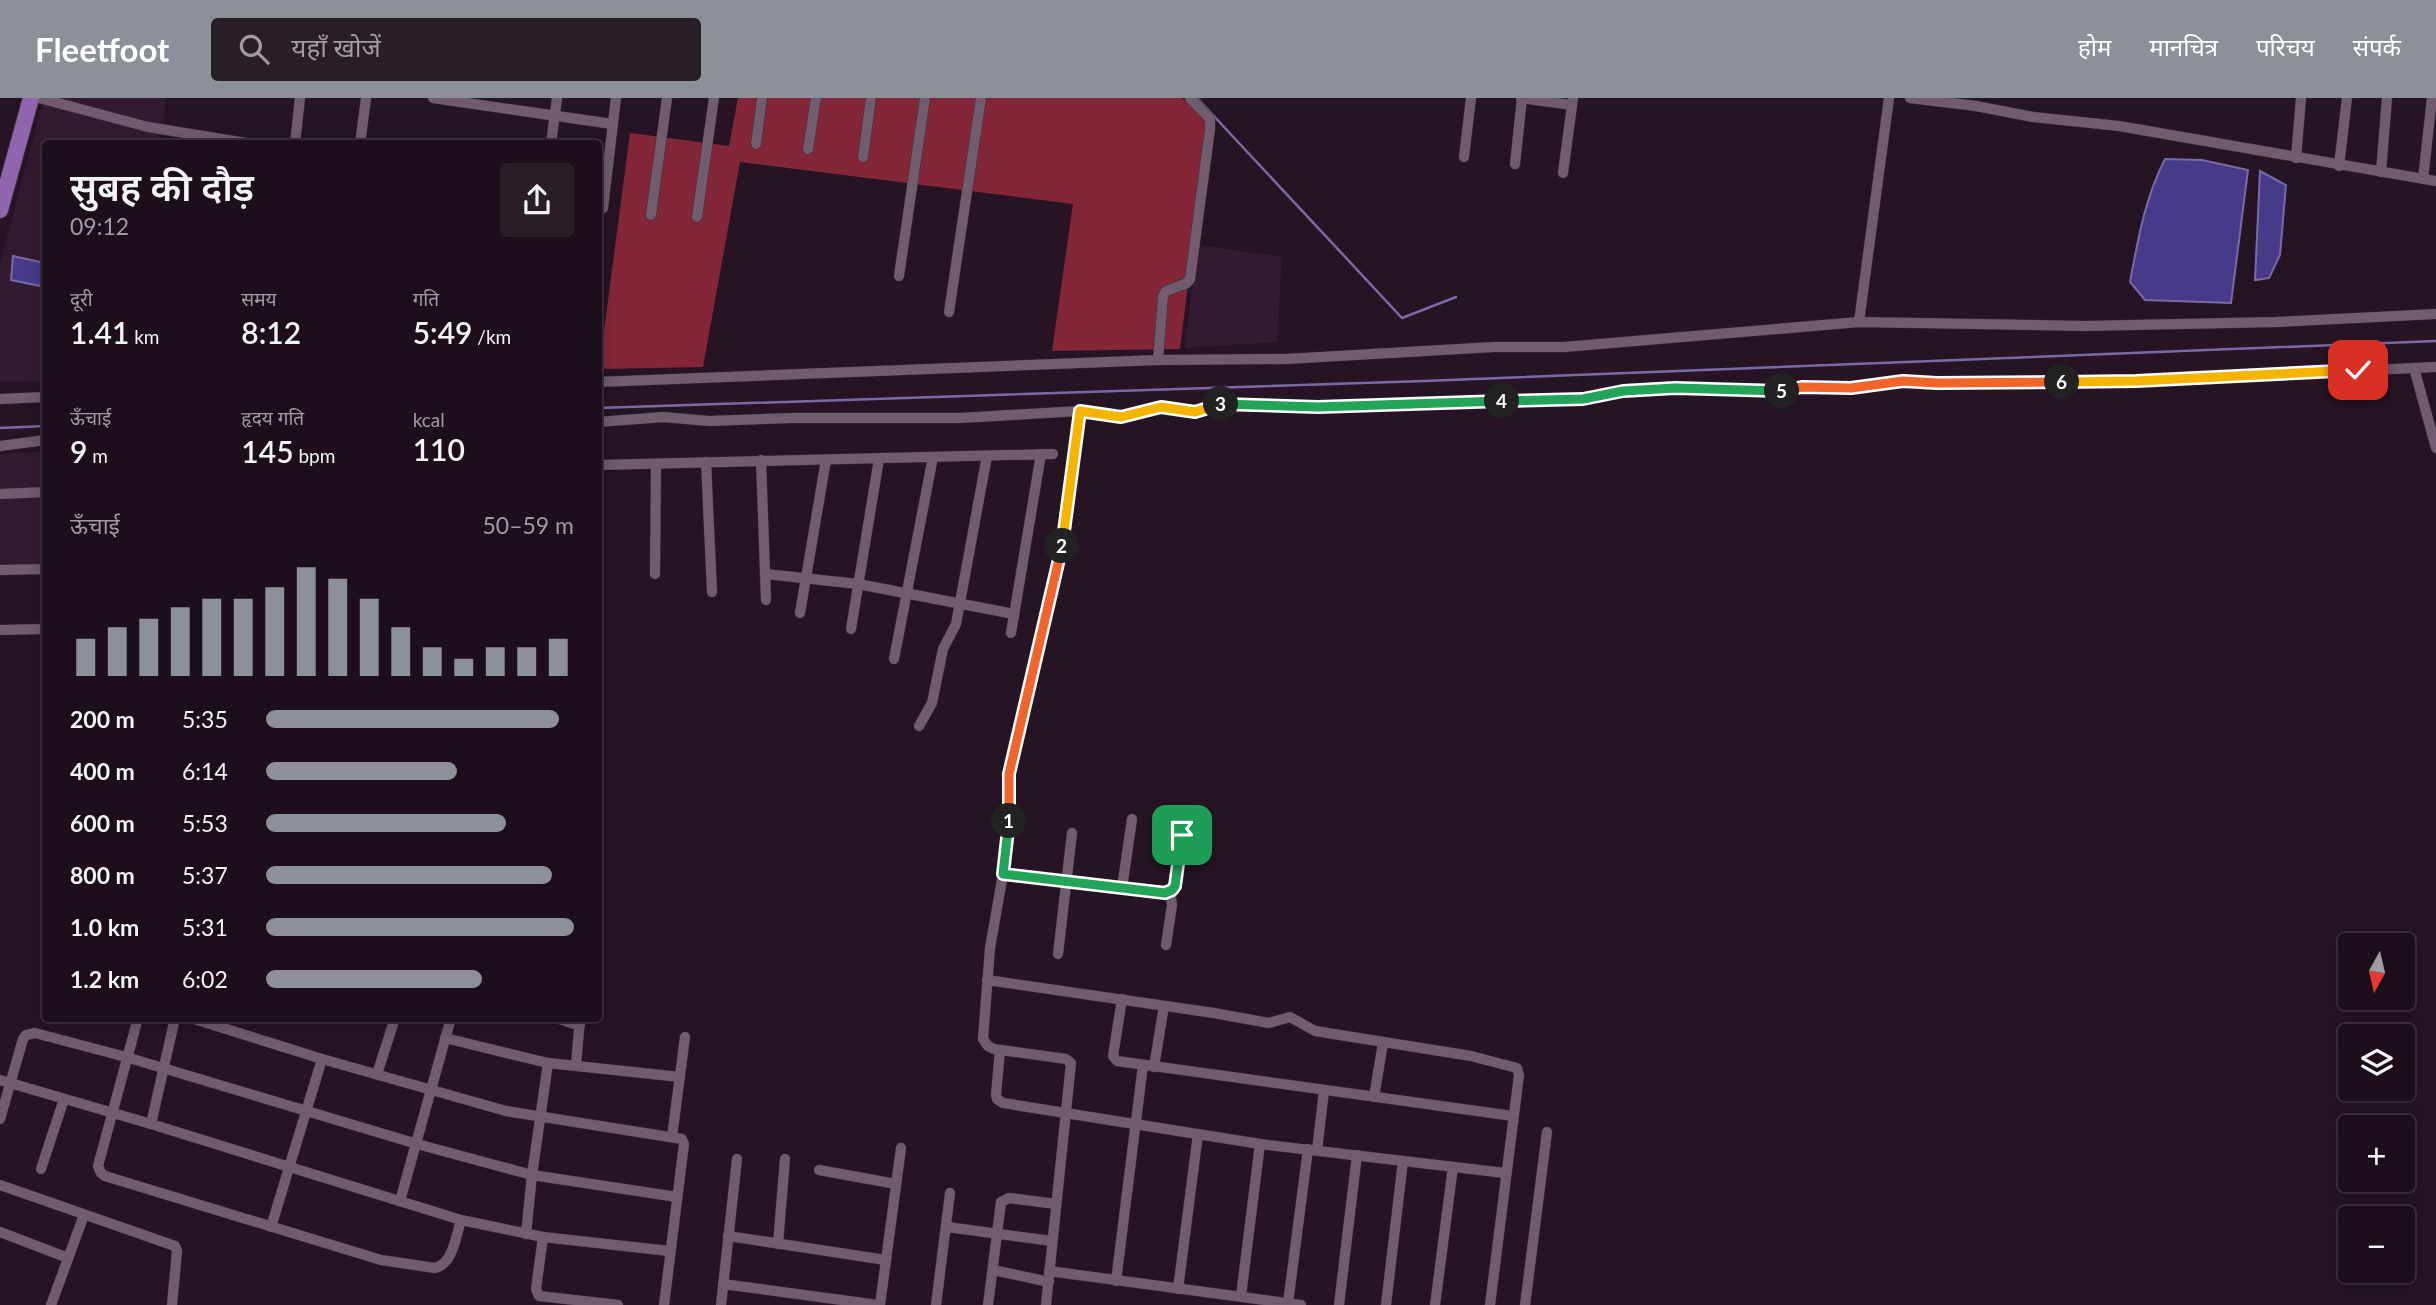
<!DOCTYPE html>
<html lang="hi">
<head>
<meta charset="utf-8">
<style>
  :root { --surface:#1c0f1b; --page:#291d28; --text:#f1f3f6; --muted:#a09ca3; --line:#3a2f3a; --accent:#8c9099 }
  body { margin:0; font-family:Lato,"Noto Sans Devanagari",sans-serif; background:var(--page); color:var(--text); height:100vh; display:flex; flex-direction:column; font-size:26px; white-space:nowrap }
  * { box-sizing:border-box; margin:0 }
  p { font-size:23px; color:var(--muted) }
  .icon { flex:none; width:38px; height:38px; fill:none; stroke:currentColor; stroke-width:2; stroke-linecap:round; stroke-linejoin:round }
  .map { position:relative; flex:1; overflow:hidden }
  .side { position:absolute; left:42px; top:42px; width:560px; height:882px; display:flex; flex-direction:column; background:var(--surface); border-radius:7px; box-shadow:0 4px 18px #0003,0 0 0 2px var(--line) }
  .side>* { flex:none }
  .needle { width:46px; rotate:188deg }
  .fabs { position:absolute; left:2338px; top:835px; display:grid; gap:14px }
  .fabs a { display:grid; place-items:center; width:77px; height:77px; border-radius:7px; background:var(--surface); box-shadow:0 4px 18px #0003,0 0 0 2px var(--line); font-size:35px }
  .pin { position:absolute; display:grid; place-items:center; width:60px; height:60px; color:#fff; margin:-30px; border-radius:14px; box-shadow:0 4px 10px #0006 }
  .km { position:absolute; width:35px; height:35px; margin:-18px; border-radius:50%; background:#222; color:#fff; font-size:19px; line-height:35px; text-align:center }
  .round { display:grid; place-items:center; flex:none; width:74px; height:74px; border-radius:7px; background:var(--page) }
  .overview { display:flex; align-items:center; justify-content:space-between; height:119px; padding:0 28px }
  h1 { font-size:38px; font-weight:600; line-height:52px }
  .figures { display:grid; grid-template-columns:repeat(3,1fr); gap:10px; height:119px; padding:7px 28px }
  .figures div { display:grid; align-content:center }
  .figures b { font-size:30px; font-weight:600 }
  .figures small { font-size:19px; font-weight:400 }
  .figures p { font-size:19px }
  .chart { height:196px; padding:14px 28px }
  .chart p { display:flex; justify-content:space-between }
  .chart svg { width:100%; height:126px; margin-top:7px; stroke:var(--accent); stroke-width:6 }
  ul { padding:0 28px; list-style:none; font-size:23px }
  li { display:grid; grid-template-columns:112px 84px 1fr; align-items:center; height:52px }
  li i { height:18px; border-radius:9px; background:var(--accent) }
  header { display:flex; align-items:center; gap:42px; box-sizing:border-box; height:98px; padding:0 35px; background:var(--accent); color:#fff }
  header strong { font-size:33px }
  nav { display:flex; gap:38px; margin-inline-start:auto; font-size:24px }
  .search { width:490px; height:63px; background:var(--page); display:flex; align-items:center; gap:18px; box-sizing:border-box; padding:0 24px; border-radius:7px; color:var(--muted); font-size:26px }
  .map>svg:first-child { display:block }
</style>
</head>
<body>
<header>
<strong>Fleetfoot</strong>
<div class="search"><svg class="icon" aria-label="search" viewBox="0 0 24 24"><circle cx="10" cy="10" r="6"/><path d="M15 15l6 6"/></svg>यहाँ खोजें</div>
<nav><a>होम</a><a>मानचित्र</a><a>परिचय</a><a>संपर्क</a></nav>
</header>
<div class="map">
<svg width="2436" height="1207" viewBox="0 0 2436 1207">
  <rect width="100%" height="100%" fill="#261424"/>
  <g fill="#321b30">
    <path d="M44,0H166L160,45L46,46L45,283L0,284V166Z"/>
    <path d="M1197,147L1282,159L1277,244L1185,250Z"/>
    <path d="M40,354L46,396L45,466L0,467V356Z"/>
  </g>
  <path fill="#832738" d="M738,0H1182L1208,23L1180,251L1052,253L1073,106L740,64L703,269L599,271L630,35L729,48Z"/>
  <g fill="#473b89" stroke="#786ba5" stroke-width="2">
    <path d="M2165,61L2202,62L2248,72L2231,205L2145,202L2130,184C2138,141 2145,100 2165,61Z"/>
    <path d="M2260,73L2286,87L2280,157L2269,180L2255,182Z"/>
    <path d="M13,158L45,165V189L11,182Z"/>
  </g>
  <g fill="none" stroke-linecap="round" stroke-linejoin="round">
    <g stroke="#786ba5" stroke-width="2.5">
      <path d="M1197,0L1402,220L1456,199"/>
      <path d="M598,310L1424,283L2436,243"/>
      <path d="M0,330L46,328"/>
    </g>
    <defs>
      <g id="minor">
        <path d="M39,0L148,29L252,46"/>
        <path d="M433,0L612,26"/>
        <path d="M1521,0L1572,7"/>
        <path d="M1910,0L1976,8L2033,19L2119,28L2436,83"/>
        <path d="M295,46L300,0"/>
        <path d="M360,46L366,0"/>
        <path d="M551,46L557,0"/>
        <path d="M756,46L762,0"/>
        <path d="M808,51L816,0"/>
        <path d="M863,59L871,0"/>
        <path d="M1464,59L1471,0"/>
        <path d="M2296,60L2301,0"/>
        <path d="M1515,66L1522,0"/>
        <path d="M2339,68L2347,0"/>
        <path d="M2381,74L2387,0"/>
        <path d="M1563,75L1573,0"/>
        <path d="M2423,81L2432,0"/>
        <path d="M603,110L616,0"/>
        <path d="M651,117L667,0"/>
        <path d="M697,119L714,0"/>
        <path d="M899,178L925,0"/>
        <path d="M949,214L981,0"/>
        <path d="M1859,224L1889,0"/>
        <path d="M1158,262L1163,198L1166,193L1187,185L1190,181L1210,31V21L1190,0"/>
        <path d="M2414,270L2436,350"/>
        <path d="M598,284L1158,262L1286,261L1494,249H1564L1859,224L2085,228L2276,224L2436,216"/>
        <path d="M0,301L46,299"/>
        <path d="M598,324L663,319L709,323L792,320H960L1080,313L1121,319L1161,309L1195,314L1232,305L1318,309L1375,308L1574,301L1623,293L1675,290L1783,293L1802,289L1851,290L1904,283L1937,285L2136,283L2436,269"/>
        <path d="M0,348L46,342"/>
        <path d="M761,362L766,502"/>
        <path d="M706,364L712,494"/>
        <path d="M598,367L1053,356"/>
        <path d="M0,396L46,394"/>
        <path d="M0,472L46,471"/>
        <path d="M655,476L656,366"/>
        <path d="M766,476L858,486L1014,516"/>
        <path d="M800,515L826,362"/>
        <path d="M45,531L46,564"/>
        <path d="M851,531L879,361"/>
        <path d="M0,532L46,531"/>
        <path d="M1011,535L1041,356"/>
        <path d="M894,561L933,359"/>
        <path d="M919,628L932,605L943,551L956,526L987,358"/>
        <path d="M1003,776L1169,794L1175,788L1182,737"/>
        <path d="M1122,790L1132,721"/>
        <path d="M1166,847L1172,807L1170,793"/>
        <path d="M1058,856L1072,735"/>
        <path d="M987,882L1214,915L1269,925L1290,919L1315,933L1471,958L1517,970L1519,977L1490,1207"/>
        <path d="M1122,901L1113,958L1117,963L1513,1018"/>
        <path d="M138,920L98,1068L101,1075L105,1078L381,1162L435,1170C453,1166 456,1138 461,1122"/>
        <path d="M191,920L322,961L506,1013L682,1041L684,1046L664,1207"/>
        <path d="M557,920L580,928"/>
        <path d="M445,940L548,965L680,979"/>
        <path d="M1000,952L996,997L997,1001L1003,1005L1260,1046L1505,1075"/>
        <path d="M576,967L580,920"/>
        <path d="M1154,969L1164,908"/>
        <path d="M377,976L395,920"/>
        <path d="M0,982L151,1026L461,1122L543,1139L669,1153"/>
        <path d="M1374,999L1383,945"/>
        <path d="M0,1021L23,941L26,937L35,935L126,959L417,1046L532,1077L677,1099"/>
        <path d="M151,1026L175,920"/>
        <path d="M672,1039L685,939"/>
        <path d="M1317,1052L1324,993"/>
        <path d="M41,1071L64,1001"/>
        <path d="M819,1072L896,1086"/>
        <path d="M0,1087L175,1148L177,1153L172,1207"/>
        <path d="M400,1103L451,920"/>
        <path d="M271,1129L322,961"/>
        <path d="M947,1129L1052,1143"/>
        <path d="M0,1134L68,1160"/>
        <path d="M526,1136L532,1077L548,965"/>
        <path d="M728,1138L886,1162"/>
        <path d="M543,1139L536,1191L539,1198L618,1207"/>
        <path d="M778,1146L785,1061"/>
        <path d="M993,1172L1049,1184"/>
        <path d="M1049,1173L1301,1207"/>
        <path d="M1116,1183L1143,967"/>
        <path d="M723,1186L878,1207"/>
        <path d="M1178,1191L1198,1036"/>
        <path d="M1241,1198L1260,1046"/>
        <path d="M1288,1205L1308,1051"/>
        <path d="M51,1207L84,1117"/>
        <path d="M721,1207L737,1061"/>
        <path d="M880,1207L901,1050"/>
        <path d="M936,1207L950,1095"/>
        <path d="M988,1207L1001,1104L1009,1100L1056,1106"/>
        <path d="M1046,1207L1071,965L1066,961L994,951L988,948L983,941L990,850L1003,776L1010,719L1009,676L1059,468L1080,313"/>
        <path d="M1339,1207L1357,1057"/>
        <path d="M1386,1207L1403,1063"/>
        <path d="M1435,1207L1453,1069"/>
        <path d="M1525,1207L1547,1034"/>
      </g>
      <path id="trunk" d="M0,112L31,0"/>
    </defs>
    <use href="#minor" stroke="#3a2e39" stroke-width="11"/>
    <use href="#trunk" stroke="#3a2e39" stroke-width="18"/>
    <use href="#minor" stroke="#715b6e" stroke-width="10"/>
    <use href="#trunk" stroke="#9164b0" stroke-width="16"/>
  </g>
  <g fill="none" stroke-linecap="round" stroke-linejoin="round">
    <defs>
      <path id="split-1" d="M1009,723L1003,776L1165,795L1172,792L1175,788L1182,737"/>
      <path id="split-2" d="M1009,723V676L1062,448"/>
      <path id="split-3" d="M1062,448L1080,313L1121,319L1161,309L1195,314L1221,306"/>
      <path id="split-4" d="M1221,306L1318,309L1502,303"/>
      <path id="split-5" d="M1502,303L1583,301L1623,293L1675,290L1782,293"/>
      <path id="split-6" d="M1782,293L1802,289L1851,290L1903,283L1937,285L2062,284"/>
      <path id="split-7" d="M2062,284L2136,283L2358,272"/>
    </defs>
    <use href="#split-1" stroke="#fff" stroke-width="14"/>
    <use href="#split-2" stroke="#fff" stroke-width="14"/>
    <use href="#split-3" stroke="#fff" stroke-width="14"/>
    <use href="#split-4" stroke="#fff" stroke-width="14"/>
    <use href="#split-5" stroke="#fff" stroke-width="14"/>
    <use href="#split-6" stroke="#fff" stroke-width="14"/>
    <use href="#split-7" stroke="#fff" stroke-width="14"/>
    <use href="#split-1" stroke="#22a559" stroke-width="9"/>
    <use href="#split-2" stroke="#f0652b" stroke-width="9"/>
    <use href="#split-3" stroke="#f5b400" stroke-width="9"/>
    <use href="#split-4" stroke="#22a559" stroke-width="9"/>
    <use href="#split-5" stroke="#22a559" stroke-width="9"/>
    <use href="#split-6" stroke="#f0652b" stroke-width="9"/>
    <use href="#split-7" stroke="#f5b400" stroke-width="9"/>
  </g>
</svg>
<div class="fabs">
<a><svg class="needle" viewBox="-14 -14 28 28"><path d="M0-13l5 13h-10z" fill="#e53935"/><path d="M0 13l5-13h-10z" fill="#a09ca3"/></svg></a>
<a><svg class="icon" aria-label="layers" viewBox="0 0 24 24"><path d="M12 4l9 5-9 5-9-5zM3 14l9 5 9-5"/></svg></a>
<a>+</a>
<a>−</a>
</div>
<div class="pin" style="left:1182px;top:737px;background:#1e9e55"><svg class="icon" aria-label="arrive" viewBox="0 0 24 24"><path d="M6 21V4h12l-3 4 3 4H6"/></svg></div>
<div class="pin" style="left:2358px;top:272px;background:#d93025"><svg class="icon" aria-label="check" viewBox="0 0 24 24"><path d="M5 12l5 5 9-10"/></svg></div>
<b class="km" style="left:1009px;top:723px">1</b>
<b class="km" style="left:1062px;top:448px">2</b>
<b class="km" style="left:1221px;top:306px">3</b>
<b class="km" style="left:1502px;top:303px">4</b>
<b class="km" style="left:1782px;top:293px">5</b>
<b class="km" style="left:2062px;top:284px">6</b>
<section class="side">
<div class="overview"><div><h1>सुबह की दौड़</h1><p>09:12</p></div><a class="round"><svg class="icon" aria-label="share" viewBox="0 0 24 24"><path d="M12 15V3M7 8l5-5 5 5M5 13v7h14v-7"/></svg></a></div>
<div class="figures">
<div><p>दूरी</p><b>1.41<small> km</small></b></div>
<div><p>समय</p><b>8:12</b></div>
<div><p>गति</p><b>5:49<small> /km</small></b></div>
</div>
<div class="figures">
<div><p>ऊँचाई</p><b>9<small> m</small></b></div>
<div><p>हृदय गति</p><b>145<small> bpm</small></b></div>
<div><p>kcal</p><b>110</b></div>
</div>
<div class="chart"><p><span>ऊँचाई</span>50–59 m</p>
<svg viewBox="0 0 160 44" preserveAspectRatio="none"><path d="M5 44V31M15 44V27M25 44V24M35 44V20M45 44V17M55 44V17M65 44V13M75 44V6M85 44V10M95 44V17M105 44V27M115 44V34M125 44V38M135 44V34M145 44V34M155 44V31"/></svg>
</div>
<ul>
<li><b>200 m</b>5:35<i style="width:95%"></i></li>
<li><b>400 m</b>6:14<i style="width:62%"></i></li>
<li><b>600 m</b>5:53<i style="width:78%"></i></li>
<li><b>800 m</b>5:37<i style="width:93%"></i></li>
<li><b>1.0 km</b>5:31<i style="width:100%"></i></li>
<li><b>1.2 km</b>6:02<i style="width:70%"></i></li>
</ul>
</section>
</div>
</body>
</html>
